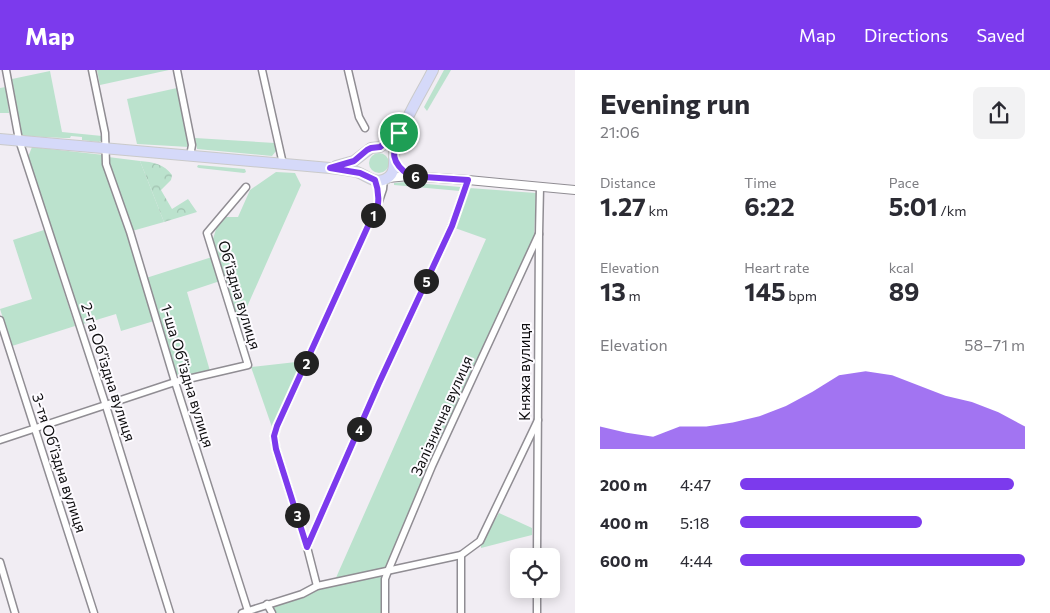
<!DOCTYPE html>
<html lang="en">
<head>
<meta charset="utf-8">
<style>
  :root { --surface:#fff; --page:#f2f2f3; --text:#2b2b33; --muted:#7c7c81; --accent:#7c3aed }
  body { margin:0; font-family:Commissioner,sans-serif; background:var(--page); color:var(--text); height:100vh; display:flex; flex-direction:column; font-size:19px; white-space:nowrap }
  * { box-sizing:border-box; margin:0 }
  p { font-size:16px; color:var(--muted) }
  .icon { flex:none; width:28px; height:28px; fill:none; stroke:currentColor; stroke-width:2; stroke-linecap:round; stroke-linejoin:round }
  .map { position:relative; flex:1; overflow:hidden }
  .details { display:flex; flex-direction:column; background:var(--surface); width:475px }
  .details>* { flex:none }
  .controls { position:absolute; left:510px; top:478px; display:grid; gap:10px }
  .controls a { display:grid; place-items:center; width:50px; height:50px; border-radius:8px; background:var(--surface); box-shadow:0 2px 12px #0003; font-size:25px }
  .pin { position:absolute; display:grid; place-items:center; width:42px; height:42px; color:#fff; margin:-21px; border:2px solid #fff; border-radius:50%; box-shadow:0 1px 5px #0007 }
  .km { position:absolute; width:25px; height:25px; margin:-12px; border-radius:50%; background:#222; color:#fff; font-size:14px; line-height:25px; text-align:center }
  .round { display:grid; place-items:center; flex:none; width:52px; height:52px; border-radius:8px; background:var(--page) }
  .summary { display:flex; align-items:center; justify-content:space-between; height:85px; padding:0 25px }
  h1 { font-size:28px; font-weight:700; line-height:38px }
  .stats { display:grid; grid-template-columns:repeat(3,1fr); gap:8px; height:85px; padding:5px 25px }
  .stats div { display:grid; align-content:center }
  .stats b { font-size:25px; font-weight:700 }
  .stats small { font-size:14px; font-weight:400 }
  .stats p { font-size:14px }
  .chart { height:140px; padding:10px 25px }
  .chart p { display:flex; justify-content:space-between }
  .chart svg { width:100%; height:90px; margin-top:5px; fill:var(--accent); opacity:.7 }
  ul { padding:0 25px; list-style:none; font-size:16px }
  li { display:grid; grid-template-columns:80px 60px 1fr; align-items:center; height:38px }
  li i { height:12px; border-radius:6px; background:var(--accent) }
  header { display:flex; align-items:center; gap:30px; box-sizing:border-box; height:70px; padding:0 25px; background:var(--accent); color:#fff }
  header strong { font-size:24px }
  nav { display:flex; gap:28px; margin-inline-start:auto; font-size:18px }
  main { display:flex; flex:1; min-height:0 }
  .map>svg:first-child { display:block }
</style>
</head>
<body>
<header>
<strong>Map</strong>
<nav><a>Map</a><a>Directions</a><a>Saved</a></nav>
</header>
<main>
<div class="map">
<svg width="575" height="543" viewBox="0 0 575 543">
  <defs>
    <pattern id="forest-crowns" width="20" height="18" patternUnits="userSpaceOnUse" patternTransform="scale(1.25)"><rect width="20" height="18" fill="#bbe2cd"/><path d="M2 6a3 3 0 1 1 6 0M12 15a3 3 0 1 1 6 0" fill="none" stroke="#a0c1af"/></pattern>
  </defs>
  <rect width="100%" height="100%" fill="#f1edf3"/>
  <g fill="#bbe2cd">
    <path d="M97,0H169L100,15Z"/>
    <path d="M444,0H451L427,41L424,37Z"/>
    <path d="M50,1L62,62L102,66V70L99,72L82,70V67L71,66L70,68H64L23,66L21,63L12,9Z"/>
    <path d="M6,17L9,43H0V18Z"/>
    <path d="M177,18L189,77L137,74L127,29Z"/>
    <path d="M195,68L275,73L276,81L272,86L197,79Z"/>
    <path d="M32,77L104,85L154,251L121,261L116,244L83,254L28,87Z"/>
    <circle cx="379" cy="93" r="10"/>
    <path d="M108,87L140,91L164,152L132,161L108,94Z"/>
    <path d="M198,95L245,99L246,102L244,103L199,98L197,97Z"/>
    <path d="M276,102L295,103L301,115L239,255L213,169L217,156L224,147H238L250,120Z"/>
    <path d="M405,112L460,117V121L394,115V113Z"/>
    <path d="M469,118L536,123L534,168L430,394L386,499L335,510L486,169L455,158Z"/>
    <path d="M44,160L75,256L12,276L0,239L32,229L13,170Z"/>
    <path d="M212,187L220,211L187,222L210,301L177,309L146,208Z"/>
    <path d="M305,291L273,360L251,297Z"/>
    <path d="M499,443L532,458V465L481,478V473Z"/>
    <path d="M384,505L383,543H274L271,537L303,528L318,519Z"/>
  </g>
  <path fill="url(#forest-crowns)" d="M140,91C153,92 164,94 172,105L171,110L161,120L172,139L188,129L197,142L164,152Z"/>
  <g fill="none" stroke-linecap="round" stroke-linejoin="round">
    <defs>
      <g id="minor">
        <path d="M6,0L19,70L106,336L170,543"/>
        <path d="M92,0L105,63L106,94L130,162L175,312L248,541"/>
        <path d="M177,0L192,75L190,86"/>
        <path d="M262,0L283,94"/>
        <path d="M348,0L359,47L365,58"/>
        <path d="M0,250L94,543"/>
        <path d="M0,370L175,312L248,295L207,163L246,117"/>
        <path d="M307,477L379,313L452,156L468,110"/>
        <path d="M537,486L539,164L540,117"/>
        <path d="M0,492L15,543"/>
        <path d="M317,516L307,477L276,379L274,366L277,356L378,134L383,119L384,109"/>
        <path d="M267,534L272,543"/>
        <path d="M242,543L302,524L317,516L461,485L480,471L538,350"/>
        <path d="M385,543V509L388,501L432,396L539,164"/>
        <path d="M461,543V485"/>
        <path d="M537,543V519"/>
      </g>
      <path id="tertiary" d="M388,108L409,106L468,110L575,120"/>
      <g id="primary">
        <path d="M0,69L330,98C339,99 348,100 357,102C366,105 373,113 383,110C399,105 392,89 395,77C398,64 405,53 411,41C418,27 426,14 433,0"/>
        <path d="M336,96L354,91L367,81L371,78L380,77L386,73L399,63"/>
      </g>
    </defs>
    <use href="#minor" stroke="#908d93" stroke-width="9"/>
    <use href="#tertiary" stroke="#908d93" stroke-width="10"/>
    <use href="#primary" stroke="#cacaca" stroke-width="12"/>
    <use href="#minor" stroke="#fff" stroke-width="6"/>
    <use href="#tertiary" stroke="#fff" stroke-width="8"/>
    <use href="#primary" stroke="#d5d9f9" stroke-width="10"/>
  </g>
  <g fill="none" stroke-linecap="round" stroke-linejoin="round">
    <defs>
      <path id="route" d="M399,63C392,83 390,92 410,106L468,110L452,156L379,313L307,477L276,379L274,366L277,356L378,134C379,125 378,118 375,110L360,103L330,98L354,91L367,80L371,78L380,77Z"/>
    </defs>
    <use href="#route" stroke="#fff" stroke-width="10"/>
    <use href="#route" stroke="#7c3aed" stroke-width="6"/>
  </g>
  <g text-anchor="middle" stroke-width="4" stroke-linejoin="round" paint-order="stroke">
    <g font-size="15" fill="#0d0c0e" stroke="#fdfbff">
      <text transform="translate(239 225) rotate(73)" y="5">Обʼїздна вулиця</text>
      <text transform="translate(108 302) rotate(72)" y="5">2-га Обʼїздна вулиця</text>
      <text transform="translate(525 302) rotate(-90)" y="5">Княжа вулиця</text>
      <text transform="translate(187 306) rotate(73)" y="5">1-ша Обʼїздна вулиця</text>
      <text transform="translate(442 346) rotate(-66)" y="5">Залізнична вулиця</text>
      <text transform="translate(59 393) rotate(72)" y="5">3-тя Обʼїздна вулиця</text>
    </g>
  </g>
</svg>
<div class="controls">
<a><svg class="icon" aria-label="locate" viewBox="0 0 24 24"><circle cx="12" cy="12" r="6"/><path d="M12 2v4M12 18v4M2 12h4M18 12h4"/></svg></a>
</div>
<div class="pin" style="left:399px;top:63px;background:#1e9e55"><svg class="icon" aria-label="arrive" viewBox="0 0 24 24"><path d="M6 21V4h12l-3 4 3 4H6"/></svg></div>
<b class="km" style="left:373px;top:145px">1</b>
<b class="km" style="left:306px;top:293px">2</b>
<b class="km" style="left:297px;top:445px">3</b>
<b class="km" style="left:359px;top:359px">4</b>
<b class="km" style="left:426px;top:211px">5</b>
<b class="km" style="left:415px;top:106px">6</b>
</div>
<section class="details">
<div class="summary"><div><h1>Evening run</h1><p>21:06</p></div><a class="round"><svg class="icon" aria-label="share" viewBox="0 0 24 24"><path d="M12 15V3M7 8l5-5 5 5M5 13v7h14v-7"/></svg></a></div>
<div class="stats">
<div><p>Distance</p><b>1.27<small> km</small></b></div>
<div><p>Time</p><b>6:22</b></div>
<div><p>Pace</p><b>5:01<small> /km</small></b></div>
</div>
<div class="stats">
<div><p>Elevation</p><b>13<small> m</small></b></div>
<div><p>Heart rate</p><b>145<small> bpm</small></b></div>
<div><p>kcal</p><b>89</b></div>
</div>
<div class="chart"><p><span>Elevation</span>58–71 m</p>
<svg viewBox="0 0 160 44" preserveAspectRatio="none"><path d="M0 44V33L10 36L20 38L30 33L40 33L50 31L60 28L70 23L80 16L90 8L100 6L110 8L120 13L130 18L140 21L150 26L160 33V44z"/></svg>
</div>
<ul>
<li><b>200 m</b>4:47<i style="width:96%"></i></li>
<li><b>400 m</b>5:18<i style="width:64%"></i></li>
<li><b>600 m</b>4:44<i style="width:100%"></i></li>
</ul>
</section>
</main>
</body>
</html>
